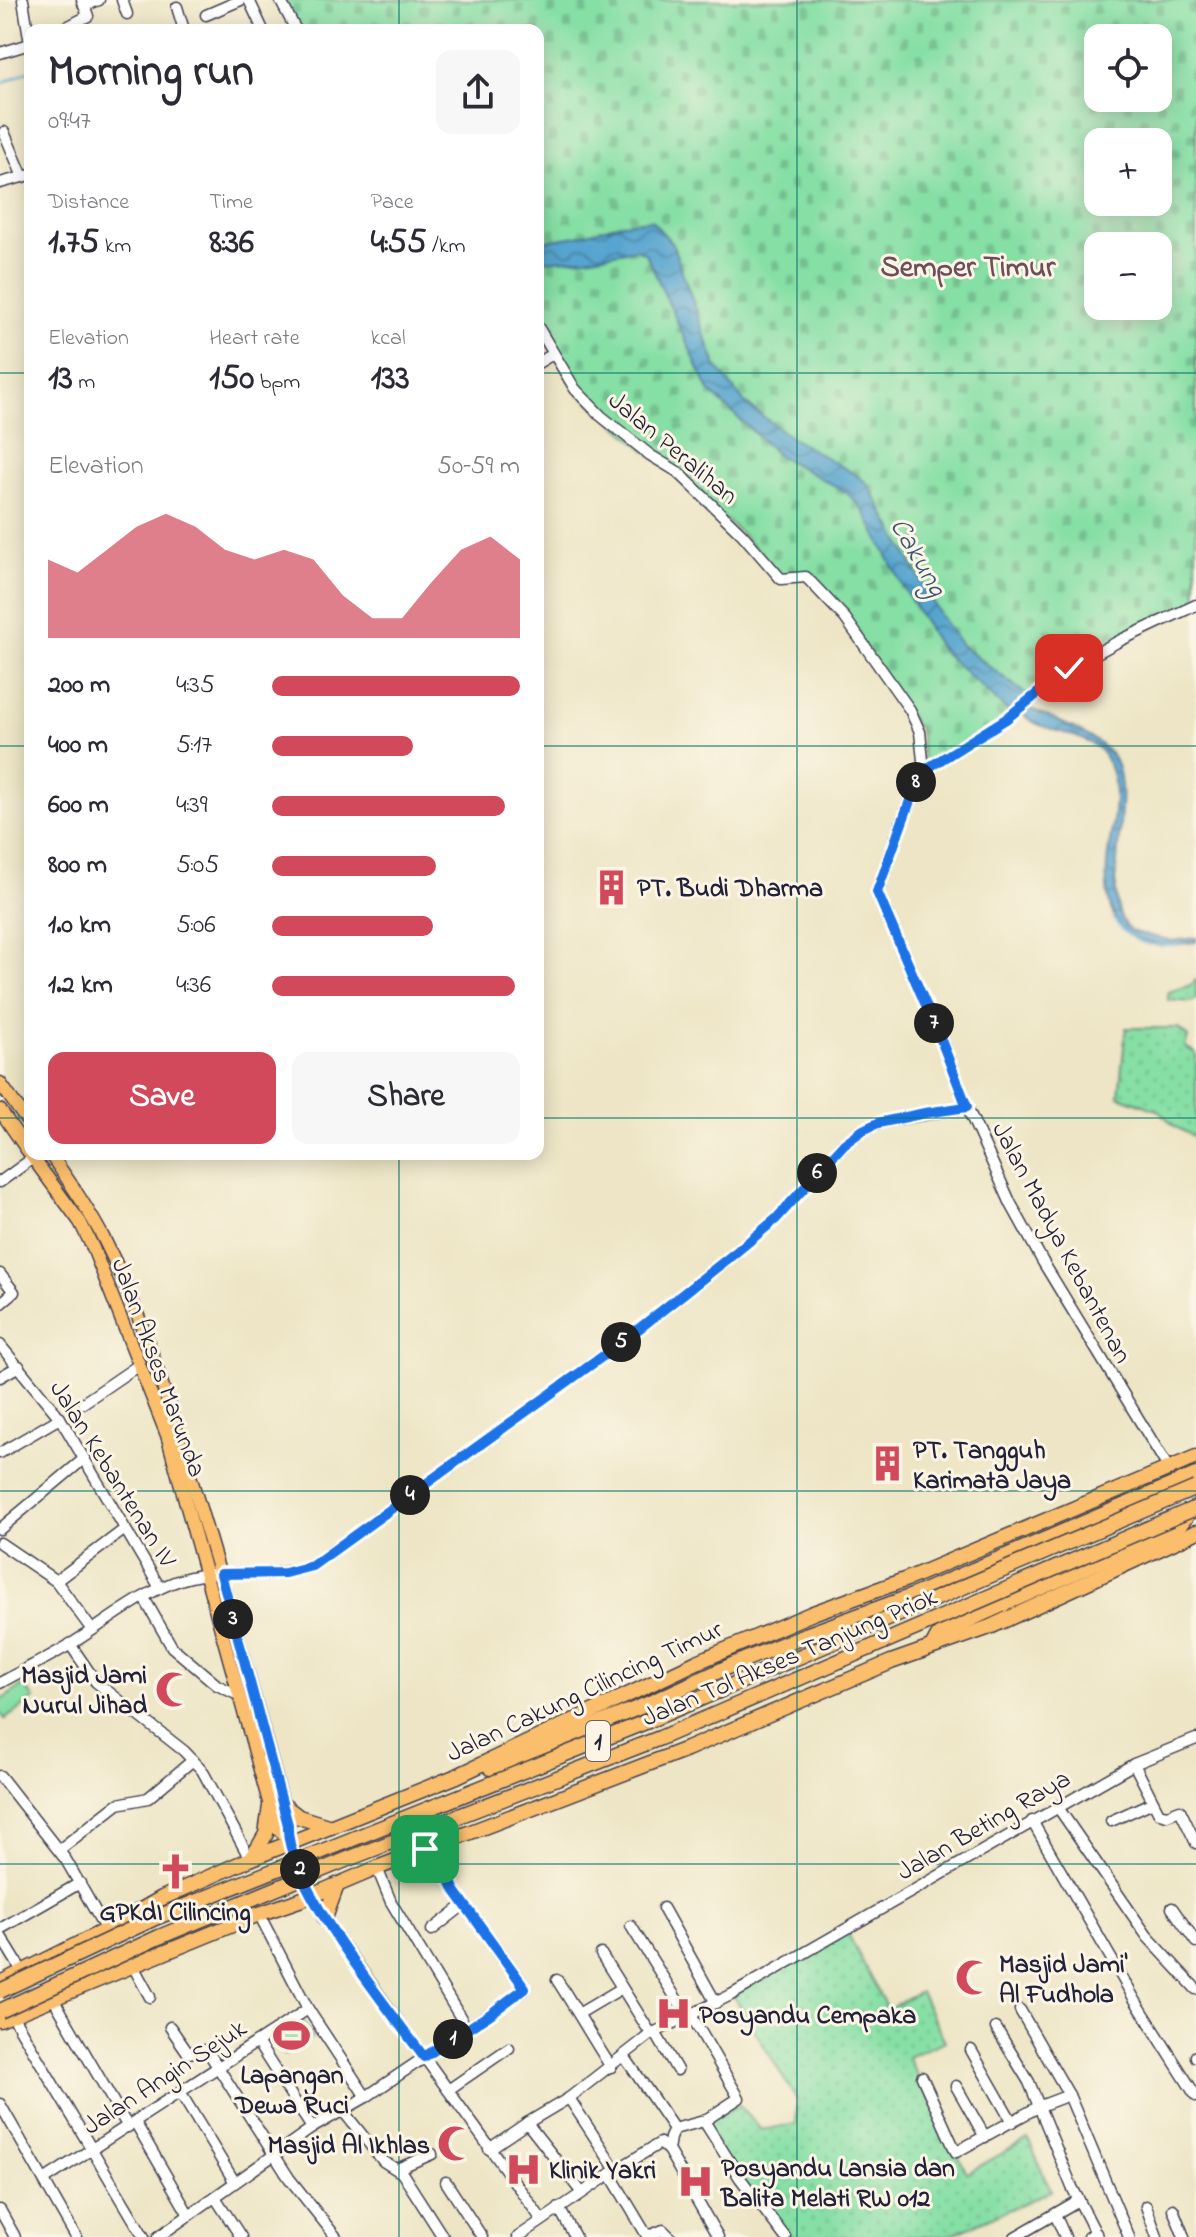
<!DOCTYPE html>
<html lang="en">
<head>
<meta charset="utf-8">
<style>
  :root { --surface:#fff; --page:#f7f7f7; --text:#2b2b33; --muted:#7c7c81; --accent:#d1495b }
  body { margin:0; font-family:"Indie Flower",sans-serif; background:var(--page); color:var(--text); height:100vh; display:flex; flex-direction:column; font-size:30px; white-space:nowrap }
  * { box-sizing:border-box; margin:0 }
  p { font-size:26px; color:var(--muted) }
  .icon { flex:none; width:44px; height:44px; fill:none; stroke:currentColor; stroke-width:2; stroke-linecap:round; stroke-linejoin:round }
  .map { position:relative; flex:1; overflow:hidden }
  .drawer { position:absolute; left:24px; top:24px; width:520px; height:1136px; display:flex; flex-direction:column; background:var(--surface); border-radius:16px; box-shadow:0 4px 20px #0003 }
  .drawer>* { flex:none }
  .controls { position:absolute; left:1084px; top:24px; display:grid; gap:16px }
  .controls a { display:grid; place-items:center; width:88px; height:88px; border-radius:16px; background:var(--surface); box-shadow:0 4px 20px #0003; font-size:40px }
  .pin { position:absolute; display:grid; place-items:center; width:68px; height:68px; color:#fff; margin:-34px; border-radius:16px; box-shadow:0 4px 12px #0006 }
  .km { position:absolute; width:40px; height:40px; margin:-20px; border-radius:50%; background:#222; color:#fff; font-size:22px; line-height:40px; text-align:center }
  .round { display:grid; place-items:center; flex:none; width:84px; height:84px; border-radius:16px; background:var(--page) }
  .overview { display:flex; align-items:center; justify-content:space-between; height:136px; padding:0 24px }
  h1 { font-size:44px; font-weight:700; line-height:60px }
  .metrics { display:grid; grid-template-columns:repeat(3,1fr); gap:12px; height:136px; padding:8px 24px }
  .metrics div { display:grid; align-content:center }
  .metrics b { font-size:34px; font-weight:700 }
  .metrics small { font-size:22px; font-weight:400 }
  .metrics p { font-size:22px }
  .chart { height:224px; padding:16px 24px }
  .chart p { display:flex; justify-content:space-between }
  .chart svg { width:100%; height:144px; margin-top:8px; fill:var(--accent); opacity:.7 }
  .cta { display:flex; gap:16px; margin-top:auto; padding:16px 24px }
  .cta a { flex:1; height:92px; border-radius:16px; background:var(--accent); color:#fff; font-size:32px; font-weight:700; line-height:92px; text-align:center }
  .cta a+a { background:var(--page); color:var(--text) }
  ul { padding:0 24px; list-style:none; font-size:26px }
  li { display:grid; grid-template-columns:128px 96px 1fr; align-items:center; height:60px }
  li i { height:20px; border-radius:10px; background:var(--accent) }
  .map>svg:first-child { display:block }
</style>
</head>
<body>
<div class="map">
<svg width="1196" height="2237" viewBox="0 0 1196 2237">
  <defs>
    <pattern id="grass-dots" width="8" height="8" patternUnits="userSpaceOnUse" patternTransform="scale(2)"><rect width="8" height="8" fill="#86dfa5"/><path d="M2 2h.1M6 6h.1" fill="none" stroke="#73bf8f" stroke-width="1.8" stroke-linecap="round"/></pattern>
    <pattern id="cemetery-stones" width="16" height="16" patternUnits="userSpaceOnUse" patternTransform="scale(2)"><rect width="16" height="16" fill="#86dfa5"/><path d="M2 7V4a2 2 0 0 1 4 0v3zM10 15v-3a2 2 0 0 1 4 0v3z" fill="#73bf8f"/></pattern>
    <pattern id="water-waves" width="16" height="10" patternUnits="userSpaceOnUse" patternTransform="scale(2)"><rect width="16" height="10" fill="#56a4cf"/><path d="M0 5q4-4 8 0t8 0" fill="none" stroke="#4785a9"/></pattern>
  </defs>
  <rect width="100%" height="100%" fill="#fcf5e5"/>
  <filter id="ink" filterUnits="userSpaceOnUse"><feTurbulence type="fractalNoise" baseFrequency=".0125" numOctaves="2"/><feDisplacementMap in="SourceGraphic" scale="16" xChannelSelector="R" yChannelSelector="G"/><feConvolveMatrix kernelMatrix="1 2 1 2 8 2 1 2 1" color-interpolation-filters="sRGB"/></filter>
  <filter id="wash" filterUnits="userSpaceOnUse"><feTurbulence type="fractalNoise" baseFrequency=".006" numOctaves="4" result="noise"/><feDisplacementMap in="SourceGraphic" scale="32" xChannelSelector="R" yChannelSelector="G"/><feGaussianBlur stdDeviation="1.8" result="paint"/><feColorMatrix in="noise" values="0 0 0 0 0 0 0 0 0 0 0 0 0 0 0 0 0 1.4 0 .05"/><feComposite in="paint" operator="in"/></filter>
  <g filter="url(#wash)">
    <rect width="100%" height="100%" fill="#ede5c5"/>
    <g fill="url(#grass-dots)" stroke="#548070" stroke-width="2">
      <path d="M1196,980V999L1191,1002L1168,1000V992L1189,986Z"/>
      <path d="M1126,1028H1178L1188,1037L1185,1047L1196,1053V1138L1174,1126L1160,1111L1119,1096Z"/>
      <path d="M846,1930L887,2009L920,1992L945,2041L908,2057L967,2173L1028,2139L1051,2191L946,2237H783L700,2124L739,2105L761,2130L796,2124L797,2100L733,1995Z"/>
    </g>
    <path fill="url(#cemetery-stones)" stroke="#548070" stroke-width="2" fill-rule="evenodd" d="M280,0H1196V605L1069,668L1006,719L924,770L920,732L845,618L806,577L781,579L742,534L575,389L538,327V30H296ZM1098,38H1158V98H1098ZM1098,142H1158V202H1098ZM1098,246H1158V306H1098Z"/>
    <g fill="#86dfa5" stroke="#548070" stroke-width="2">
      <path d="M24,1685L34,1699L5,1719L0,1712V1701Z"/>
      <path d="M300,2016L313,2037L284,2055L272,2034Z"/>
    </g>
    <path fill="url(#water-waves)" stroke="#3c6385" stroke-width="2" d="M651,220L672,243L716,366L745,403L792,438L855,474L868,484L940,615L961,645L1031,698L1027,702L1028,707C1055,721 1087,730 1109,752C1138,782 1105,874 1120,915C1122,921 1127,926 1130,931L1172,941L1196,938V942C1132,952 1102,930 1107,863C1110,829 1125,787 1104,755C1085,728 1033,735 1020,709L1011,714L941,650L903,587L863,509L846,492L779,456L709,391L646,254L636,249L587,258L538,261V242L577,236L623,223Z"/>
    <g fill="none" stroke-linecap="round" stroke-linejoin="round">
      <g stroke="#56a4cf" stroke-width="3">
        <path d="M0,84L30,70"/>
        <path d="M1114,919C1130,943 1153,949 1180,944"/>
      </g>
    </g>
  </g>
  <g filter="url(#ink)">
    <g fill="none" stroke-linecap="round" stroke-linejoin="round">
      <defs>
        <g id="minor">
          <path d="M23,0L30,44"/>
          <path d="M122,0L127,14"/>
          <path d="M249,0L263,30"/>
          <path d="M280,0L296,30"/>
          <path d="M84,6L99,0"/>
          <path d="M177,7L184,30"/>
          <path d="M206,15L241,0"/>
          <path d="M61,30L88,16L82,0"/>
          <path d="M0,53L30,44"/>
          <path d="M4,132L23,177"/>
          <path d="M0,183L30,175"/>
          <path d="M538,327L575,389L601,416L650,455L678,472L742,534L781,579L806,577L845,618L910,710L920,732L924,770"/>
          <path d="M538,363L553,354"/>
          <path d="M967,1107L941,1040L877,892L917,779L924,770L1006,719L1069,668L1121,640L1196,605"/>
          <path d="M0,1182L33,1158"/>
          <path d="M0,1274L14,1292L0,1304"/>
          <path d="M0,1345L60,1418L160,1588"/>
          <path d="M0,1377L19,1366"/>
          <path d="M83,1403L140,1364"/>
          <path d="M0,1453L60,1418"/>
          <path d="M0,1529L85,1458"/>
          <path d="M0,1543L56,1581L92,1630"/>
          <path d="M56,1581L125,1529"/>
          <path d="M144,1598L172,1647L217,1685L238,1695"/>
          <path d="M70,1644L96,1682L184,1751L202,1770L250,1859"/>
          <path d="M0,1683C23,1670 48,1658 71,1644C107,1622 142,1592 183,1579C225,1566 271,1581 312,1566L617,1346L735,1253L776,1219L844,1144L863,1130L878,1123L967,1107L1011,1204L1043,1262L1169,1469"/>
          <path d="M1134,1764L1159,1813L1167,1815L1180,1810L1196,1843"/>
          <path d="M0,1776L66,1860L106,1930"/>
          <path d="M1057,1806L1147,1936L1196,1989"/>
          <path d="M1032,1821L1135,2000L1196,2096"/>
          <path d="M1111,1821L1153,1802"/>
          <path d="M59,1850L118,1804L148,1798L193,1760"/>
          <path d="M377,1868L391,1902L468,2030"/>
          <path d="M311,1896L331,1928L542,2220"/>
          <path d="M663,1908L716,2003"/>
          <path d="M1172,1908L1196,1942"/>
          <path d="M259,1914L308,2009L366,2097"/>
          <path d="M631,1926L687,2016"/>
          <path d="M0,1929L80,1883"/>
          <path d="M432,1930L465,1904"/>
          <path d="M0,1935L22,1971"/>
          <path d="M601,1954L651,2034"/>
          <path d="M133,1966L150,1997"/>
          <path d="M557,1980C576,2009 592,2038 611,2067"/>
          <path d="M53,1998L128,2127"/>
          <path d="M1020,2010L1069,2095L1129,2237"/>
          <path d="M580,2013L622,1988"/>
          <path d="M12,2015L144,2237"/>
          <path d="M170,2027L188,2053L207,2050L289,2178L336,2237"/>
          <path d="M996,2028L1029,2082L1072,2187L1093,2228"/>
          <path d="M655,2032L677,2070"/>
          <path d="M257,2042L312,2128"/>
          <path d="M971,2050L1012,2122"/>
          <path d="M624,2056L674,2129"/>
          <path d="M1196,2056V2057"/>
          <path d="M922,2077L956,2152L1040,2106L1069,2095"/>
          <path d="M956,2086L985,2137"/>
          <path d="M448,2090L509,2048"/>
          <path d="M180,2092L234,2181"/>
          <path d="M569,2098L616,2170"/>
          <path d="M0,2104L76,2237"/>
          <path d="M343,2111L383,2161L402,2173L443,2237"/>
          <path d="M704,2121L740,2178L785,2237"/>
          <path d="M135,2122L189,2215"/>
          <path d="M527,2123L582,2193"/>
          <path d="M489,2149L527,2123L569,2098L651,2034L731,1995L1134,1764L1196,1739"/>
          <path d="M668,2150L670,2138L674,2129L704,2121L739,2098L691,2015"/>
          <path d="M397,2169L432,2154"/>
          <path d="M610,2174L646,2234L651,2235L663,2230L670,2237"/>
          <path d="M44,2180L308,2009"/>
          <path d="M446,2182L482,2237"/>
          <path d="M215,2197L241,2237"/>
          <path d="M1146,2206L1157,2237"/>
          <path d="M559,2208L575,2237"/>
          <path d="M1173,2209L1184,2237"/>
          <path d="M0,2210L15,2237"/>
          <path d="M1055,2214L1065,2237"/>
          <path d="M158,2237L312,2128L366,2097L524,1990V1985L455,1891L447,1874L425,1849"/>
          <path d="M518,2237L610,2174L660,2143L668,2150L718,2237"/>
          <path d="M1015,2237L1079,2200"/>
          <path d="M1088,2237L1096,2233L1097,2237"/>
        </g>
        <g id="major">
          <path d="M0,1083L30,1125"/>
          <path d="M0,1110L30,1154"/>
          <path d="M30,1154L80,1222L93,1248L167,1435L270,1806L277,1828L287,1837"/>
          <path d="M50,1154C70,1182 89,1210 105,1241C145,1320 170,1408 195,1492C229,1602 259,1713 288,1825L287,1837L311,1896"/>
        </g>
        <g id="highway">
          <path d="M932,1647L938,1636L944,1631L1179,1526L1191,1510L1196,1508"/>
          <path d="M491,1768L645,1705L732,1665L805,1635L912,1596L1196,1475"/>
          <path d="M282,1804L299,1817L331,1827"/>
          <path d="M252,1858L266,1834L270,1806"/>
          <path d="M325,1918L337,1885"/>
          <path d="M0,1983L106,1930L162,1898L250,1859L457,1776L697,1662L813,1613L907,1579L1196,1457"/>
          <path d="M0,2020L259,1914L311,1896L377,1868L687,1749L891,1662L990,1627L1196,1532"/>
        </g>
      </defs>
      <use href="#minor" stroke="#403f50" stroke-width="13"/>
      <use href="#major" stroke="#403f50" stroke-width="15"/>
      <use href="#highway" stroke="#403f50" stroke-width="17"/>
      <use href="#minor" stroke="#fff" stroke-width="10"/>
      <use href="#major" stroke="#fabe6d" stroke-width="12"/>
      <use href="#highway" stroke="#fabe6d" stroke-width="14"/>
      <defs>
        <g id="highway-bridge">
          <path d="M0,1991L155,1918L648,1721L1196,1488"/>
          <path d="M0,2011L159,1937L348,1859L660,1738L1191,1510"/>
        </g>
      </defs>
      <use href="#highway-bridge" stroke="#403f50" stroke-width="17" stroke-linecap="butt"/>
      <use href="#highway-bridge" stroke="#fabe6d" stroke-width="14"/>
    </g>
  </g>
  <g fill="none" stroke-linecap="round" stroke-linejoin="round" filter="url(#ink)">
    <defs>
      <path id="route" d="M425,1849L447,1874L455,1891L525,1988L489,2015L424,2057C389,2009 284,1881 288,1825L221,1574L285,1573L312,1566L617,1346L735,1253L776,1219L844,1144L863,1130L878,1123L925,1113L967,1107L941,1040L877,892L920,773L1006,719L1069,668"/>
    </defs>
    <use href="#route" stroke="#fff" stroke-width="16"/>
    <use href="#route" stroke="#1a73e8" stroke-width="10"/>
  </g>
  <path fill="none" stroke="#0f766e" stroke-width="2" stroke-opacity="0.55" d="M399,0V30M797,0V2237M0,373H30M538,373H1196M0,746H30M538,746H1196M0,1118H30M538,1118H1196M399,1154V2237M0,1491H1196M0,1864H1196"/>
  <defs>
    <symbol id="building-bare" viewBox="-9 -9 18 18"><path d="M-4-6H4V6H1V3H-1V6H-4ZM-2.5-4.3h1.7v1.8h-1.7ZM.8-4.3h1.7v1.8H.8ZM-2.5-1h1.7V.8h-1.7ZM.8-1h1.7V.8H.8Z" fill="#d1495b" stroke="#fcf5e5" stroke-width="2.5" paint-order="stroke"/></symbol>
    <symbol id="mosque-bare" viewBox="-9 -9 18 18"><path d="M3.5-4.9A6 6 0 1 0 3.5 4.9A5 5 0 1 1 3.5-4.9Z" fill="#d1495b" stroke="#fcf5e5" stroke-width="2.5" paint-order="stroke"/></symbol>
    <symbol id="church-bare" viewBox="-9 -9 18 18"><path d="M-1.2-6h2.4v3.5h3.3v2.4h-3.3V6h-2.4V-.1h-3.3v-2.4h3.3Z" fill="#d1495b" stroke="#fcf5e5" stroke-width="2.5" paint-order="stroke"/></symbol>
    <symbol id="hospital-bare" viewBox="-9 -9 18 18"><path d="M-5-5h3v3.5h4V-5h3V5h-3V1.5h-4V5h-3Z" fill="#d1495b" stroke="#fcf5e5" stroke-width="2.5" paint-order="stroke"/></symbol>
    <symbol id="stadium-bare" viewBox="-9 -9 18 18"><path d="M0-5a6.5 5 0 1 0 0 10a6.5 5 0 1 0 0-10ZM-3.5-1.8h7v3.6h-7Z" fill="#d1495b" stroke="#fcf5e5" stroke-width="2.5" paint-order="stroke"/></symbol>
  </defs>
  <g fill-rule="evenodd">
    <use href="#building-bare" x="586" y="862" width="51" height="51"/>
    <use href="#building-bare" x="862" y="1438" width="51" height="51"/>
    <use href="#mosque-bare" x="148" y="1664" width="51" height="51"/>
    <use href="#church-bare" x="150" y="1846" width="51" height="51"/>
    <use href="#mosque-bare" x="948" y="1952" width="51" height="51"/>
    <use href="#hospital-bare" x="648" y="1988" width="51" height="51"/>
    <use href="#stadium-bare" x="266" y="2010" width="51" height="51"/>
    <use href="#mosque-bare" x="430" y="2118" width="51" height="51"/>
    <use href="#hospital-bare" x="498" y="2144" width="51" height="51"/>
    <use href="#hospital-bare" x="670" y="2156" width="51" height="51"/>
  </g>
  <g text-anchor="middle" stroke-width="6" stroke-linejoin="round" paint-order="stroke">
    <rect fill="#fcf5e5" stroke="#63616e" stroke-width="2" x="586" y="1721" width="24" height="40" rx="6"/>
    <g font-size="24" font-weight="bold" fill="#22223b">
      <text x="598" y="1749">1</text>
    </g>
    <g font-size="26" fill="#22223b" stroke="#fcf5e5">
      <text transform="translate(674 447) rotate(40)" y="9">Jalan Peralihan</text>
      <text transform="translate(1063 1242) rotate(62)" y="9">Jalan Madya Kebantenan</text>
      <text transform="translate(160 1367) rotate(70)" y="9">Jalan Akses Marunda</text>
      <text transform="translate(114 1473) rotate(58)" y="9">Jalan Kebantenan IV</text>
      <text transform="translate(789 1656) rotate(-23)" y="9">Jalan Tol Akses Tanjung Priok</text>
      <text transform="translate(584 1690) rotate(-25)" y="9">Jalan Cakung Cilincing Timur</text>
      <text transform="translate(983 1824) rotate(-30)" y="9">Jalan Beting Raya</text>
      <text transform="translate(164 2076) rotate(-33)" y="9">Jalan Angin Sejuk</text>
    </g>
    <g font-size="26" font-weight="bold" fill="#22223b" stroke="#fcf5e5" text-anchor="start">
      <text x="637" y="896">PT. Budi Dharma</text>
      <text x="913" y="1458">PT. Tangguh<tspan x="913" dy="30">Karimata Jaya</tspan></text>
      <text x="147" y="1683" text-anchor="end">Masjid Jami<tspan x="147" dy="30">Nurul Jihad</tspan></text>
      <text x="175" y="1920" text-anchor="middle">GPKdI Cilincing</text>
      <text x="999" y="1972">Masjid Jami'<tspan x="999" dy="30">Al Fudhola</tspan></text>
      <text x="699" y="2023">Posyandu Cempaka</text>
      <text x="292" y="2083" text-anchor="middle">Lapangan<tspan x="292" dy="30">Dewa Ruci</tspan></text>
      <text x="430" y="2153" text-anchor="end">Masjid Al Ikhlas</text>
      <text x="721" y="2176">Posyandu Lansia dan<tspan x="721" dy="30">Balita Melati RW 012</tspan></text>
      <text x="549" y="2178">Klinik Yakri</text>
    </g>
    <g font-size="28" font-style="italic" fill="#375676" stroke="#fcf5e5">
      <text transform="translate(920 556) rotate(60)" y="10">Cakung</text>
    </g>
    <g font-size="30" font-weight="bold" fill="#6c4f5a" stroke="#fcf5e5">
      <text x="968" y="276">Semper Timur</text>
    </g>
  </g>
</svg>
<div class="controls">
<a><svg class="icon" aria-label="locate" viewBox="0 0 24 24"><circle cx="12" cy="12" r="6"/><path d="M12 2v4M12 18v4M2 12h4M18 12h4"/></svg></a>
<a>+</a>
<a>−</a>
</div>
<div class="pin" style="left:425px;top:1849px;background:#1e9e55"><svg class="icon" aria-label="arrive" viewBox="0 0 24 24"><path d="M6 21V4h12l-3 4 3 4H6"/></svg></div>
<div class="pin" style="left:1069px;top:668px;background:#d93025"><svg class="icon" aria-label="check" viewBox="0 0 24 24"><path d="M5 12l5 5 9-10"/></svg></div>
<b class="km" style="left:453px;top:2039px">1</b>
<b class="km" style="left:300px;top:1869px">2</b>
<b class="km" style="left:233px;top:1619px">3</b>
<b class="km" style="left:410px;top:1495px">4</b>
<b class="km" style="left:621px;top:1342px">5</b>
<b class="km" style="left:817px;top:1173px">6</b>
<b class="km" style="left:934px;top:1023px">7</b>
<b class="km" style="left:916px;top:782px">8</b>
<section class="drawer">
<div class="overview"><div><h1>Morning run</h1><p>09:47</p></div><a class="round"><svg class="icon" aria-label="share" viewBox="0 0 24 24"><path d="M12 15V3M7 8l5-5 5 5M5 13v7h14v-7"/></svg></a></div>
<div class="metrics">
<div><p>Distance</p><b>1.75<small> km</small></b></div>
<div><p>Time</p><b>8:36</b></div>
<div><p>Pace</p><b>4:55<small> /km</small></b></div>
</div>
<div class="metrics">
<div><p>Elevation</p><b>13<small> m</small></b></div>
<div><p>Heart rate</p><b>150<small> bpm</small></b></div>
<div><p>kcal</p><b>133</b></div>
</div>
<div class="chart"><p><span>Elevation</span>50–59 m</p>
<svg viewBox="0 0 160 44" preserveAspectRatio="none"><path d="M0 44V20L10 24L20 17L30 10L40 6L50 10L60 17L70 20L80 17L90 20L100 31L110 38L120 38L130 27L140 17L150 13L160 20V44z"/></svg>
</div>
<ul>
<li><b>200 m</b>4:35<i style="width:100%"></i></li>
<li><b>400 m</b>5:17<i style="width:57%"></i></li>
<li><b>600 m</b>4:39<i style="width:94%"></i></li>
<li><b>800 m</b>5:05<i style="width:66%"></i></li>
<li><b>1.0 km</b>5:06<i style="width:65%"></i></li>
<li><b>1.2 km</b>4:36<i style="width:98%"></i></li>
</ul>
<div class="cta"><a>Save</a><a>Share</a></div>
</section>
</div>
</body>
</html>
